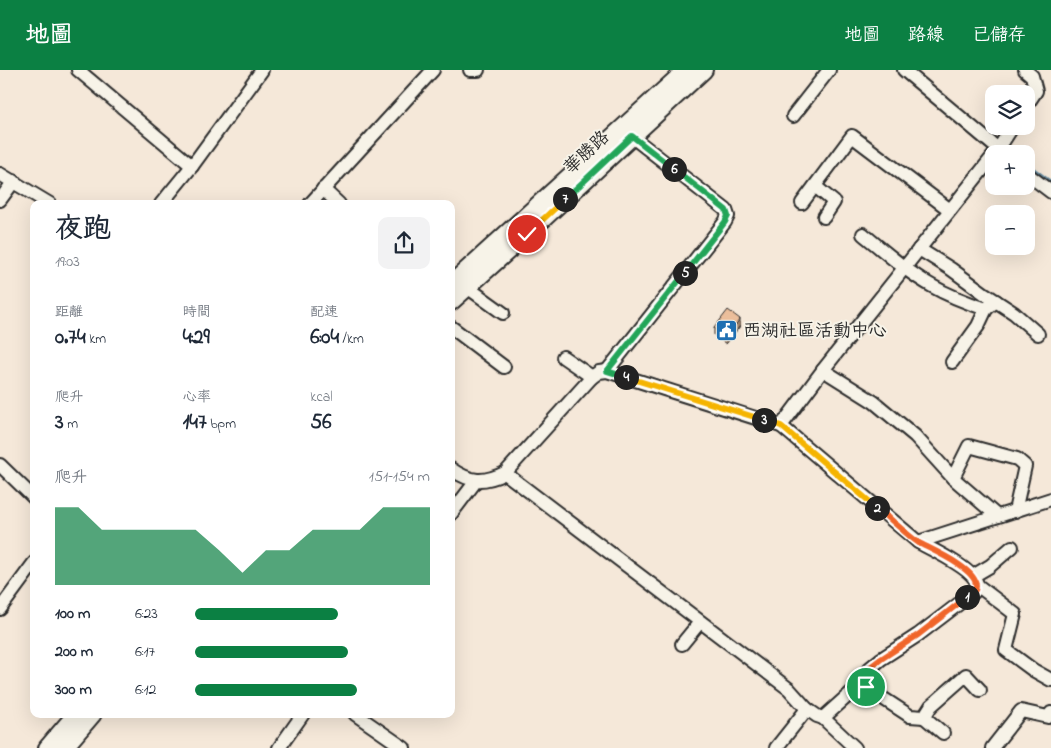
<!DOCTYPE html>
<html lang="zh-TW">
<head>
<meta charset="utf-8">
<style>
  :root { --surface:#fff; --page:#f2f2f3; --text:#1f2937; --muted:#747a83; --accent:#0b8043 }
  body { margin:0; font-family:"Indie Flower","LXGW WenKai TC",sans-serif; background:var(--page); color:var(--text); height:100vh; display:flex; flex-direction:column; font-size:19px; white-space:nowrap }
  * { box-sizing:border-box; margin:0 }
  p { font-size:16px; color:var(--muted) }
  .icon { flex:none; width:28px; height:28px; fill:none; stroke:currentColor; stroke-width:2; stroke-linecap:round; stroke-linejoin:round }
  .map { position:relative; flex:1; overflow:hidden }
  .details { position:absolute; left:30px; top:130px; width:425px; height:518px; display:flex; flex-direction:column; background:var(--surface); border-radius:10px; box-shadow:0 5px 20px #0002 }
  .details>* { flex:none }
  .tools { position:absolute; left:985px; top:15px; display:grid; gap:10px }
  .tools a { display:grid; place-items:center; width:50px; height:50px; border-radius:10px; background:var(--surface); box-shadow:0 5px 20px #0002; font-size:25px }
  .pin { position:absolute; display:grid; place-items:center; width:42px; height:42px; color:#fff; margin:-21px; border:2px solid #fff; border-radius:50%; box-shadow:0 1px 5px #0007 }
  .km { position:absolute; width:25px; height:25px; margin:-12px; border-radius:50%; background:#222; color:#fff; font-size:14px; line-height:25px; text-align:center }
  .round { display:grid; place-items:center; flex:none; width:52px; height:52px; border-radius:10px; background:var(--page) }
  .headline { display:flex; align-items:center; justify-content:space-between; height:85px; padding:0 25px }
  h1 { font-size:28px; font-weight:700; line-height:38px }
  .stats { display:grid; grid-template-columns:repeat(3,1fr); gap:8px; height:85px; padding:5px 25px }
  .stats div { display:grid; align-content:center }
  .stats b { font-size:21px; font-weight:700 }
  .stats small { font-size:14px; font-weight:400 }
  .stats p { font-size:14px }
  .chart { height:140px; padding:10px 25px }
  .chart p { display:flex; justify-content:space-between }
  .chart svg { width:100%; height:90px; margin-top:5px; fill:var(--accent); opacity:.7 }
  ul { padding:0 25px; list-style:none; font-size:16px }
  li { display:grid; grid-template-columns:80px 60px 1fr; align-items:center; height:38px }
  li i { height:12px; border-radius:6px; background:var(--accent) }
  header { display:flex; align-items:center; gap:30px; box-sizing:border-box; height:70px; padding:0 25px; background:var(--accent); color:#fff }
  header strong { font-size:24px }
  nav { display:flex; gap:28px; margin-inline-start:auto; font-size:18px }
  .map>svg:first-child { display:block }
</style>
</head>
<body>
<header>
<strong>地圖</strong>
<nav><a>地圖</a><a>路線</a><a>已儲存</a></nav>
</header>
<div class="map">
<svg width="1051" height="678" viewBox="0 0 1051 678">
  <rect width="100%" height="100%" fill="#f5e8d9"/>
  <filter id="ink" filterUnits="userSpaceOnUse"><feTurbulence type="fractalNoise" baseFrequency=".02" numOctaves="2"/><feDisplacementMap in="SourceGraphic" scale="10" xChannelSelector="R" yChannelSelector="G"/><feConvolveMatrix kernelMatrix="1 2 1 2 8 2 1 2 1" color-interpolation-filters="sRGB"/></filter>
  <g filter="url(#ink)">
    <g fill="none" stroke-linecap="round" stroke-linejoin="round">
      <g stroke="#688da2" stroke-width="3">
        <path d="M1012,82L1014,84"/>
        <path d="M1026,93L1051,112"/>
      </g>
      <defs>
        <g id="minor">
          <path d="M78,0L192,96"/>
          <path d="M470,0H478"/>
          <path d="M904,0L1004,84"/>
          <path d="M1025,0L1032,6L1036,21L1026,36"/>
          <path d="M793,46L829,0"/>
          <path d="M995,84L1013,56"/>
          <path d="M1026,103L1051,122"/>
          <path d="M0,104L50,134"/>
          <path d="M815,116L834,132L824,147"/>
          <path d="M323,119L339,134"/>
          <path d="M0,130L14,111"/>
          <path d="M802,133L852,66L950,140"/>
          <path d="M161,134L192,96L262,0"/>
          <path d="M310,134L433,0"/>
          <path d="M863,164C885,182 907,202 932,216C949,226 968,233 986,239L996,231"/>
          <path d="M919,179L951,199L985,224L1014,243L1038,264"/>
          <path d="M467,217L503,243"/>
          <path d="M451,257L504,297"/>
          <path d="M563,287L592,307"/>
          <path d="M952,292L978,256L986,239"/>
          <path d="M823,300L874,332L915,366L953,408L997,446"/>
          <path d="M607,301L725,152L728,146L726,140L626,62"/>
          <path d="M781,356L823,300L994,85"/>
          <path d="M0,395L34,428"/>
          <path d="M451,399C471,413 484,413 505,403L592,307L599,302L607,301L781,356L918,472L1051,429"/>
          <path d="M505,403L789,619L807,639L776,678"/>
          <path d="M953,408L969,376L1017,389L1025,396L1015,441"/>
          <path d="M451,444L476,411"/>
          <path d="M973,506L990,496L1012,477"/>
          <path d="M977,515L1015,544L1006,580L1033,600L1051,610"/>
          <path d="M0,539L34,493"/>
          <path d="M682,574L700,552"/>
          <path d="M861,614L910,646L924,647"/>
          <path d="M807,639L817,646L823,648L861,614L869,599L881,589L918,565L973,523C975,520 977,519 977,515C976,500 931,479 918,472"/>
          <path d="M355,644L404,678"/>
          <path d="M823,648L855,678"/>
          <path d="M943,663L924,647L931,636L966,605L980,620"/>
          <path d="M279,678L303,644"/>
          <path d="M992,678L1021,641L1048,647L1051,643"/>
        </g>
        <g id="major">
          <path d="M451,214L686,0"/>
          <path d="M451,232L527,164L704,0"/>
          <path d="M47,678L76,644"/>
          <path d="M64,678L93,644"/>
        </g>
      </defs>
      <use href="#minor" stroke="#2b2b2b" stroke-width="16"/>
      <use href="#major" stroke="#2b2b2b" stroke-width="20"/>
      <use href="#minor" stroke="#f7f3e8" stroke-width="12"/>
      <use href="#major" stroke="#f7f3e8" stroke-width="16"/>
    </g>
    <path fill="#caa385" stroke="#2b2b2b" d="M740,256L726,274L714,265V258Z"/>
    <path fill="#a4856c" stroke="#2b2b2b" d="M740,249V256L726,274V267Z"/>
    <path fill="#ebbe9b" stroke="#2b2b2b" d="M728,240L740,249L726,267L714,258Z"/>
  </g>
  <g fill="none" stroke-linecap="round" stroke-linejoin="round" filter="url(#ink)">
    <defs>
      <path id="split-1" d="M866,617L861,614L868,599L881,589L918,565L967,527"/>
      <path id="split-2" d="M877,438C890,448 906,464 919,473C932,480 977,499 976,516C976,522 971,524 967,527"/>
      <path id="split-3" d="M764,350L781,356L877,438"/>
      <path id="split-4" d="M626,307L764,350"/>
      <path id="split-5" d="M626,307L607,301L685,203"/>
      <path id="split-6" d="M674,99L726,140L728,146L725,152L685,203"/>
      <path id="split-7" d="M565,129L632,66L674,99"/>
      <path id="split-8" d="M527,164L565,129"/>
    </defs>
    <use href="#split-1" stroke="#fff" stroke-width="10"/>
    <use href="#split-2" stroke="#fff" stroke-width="10"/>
    <use href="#split-3" stroke="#fff" stroke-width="10"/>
    <use href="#split-4" stroke="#fff" stroke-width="10"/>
    <use href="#split-5" stroke="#fff" stroke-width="10"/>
    <use href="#split-6" stroke="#fff" stroke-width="10"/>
    <use href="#split-7" stroke="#fff" stroke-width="10"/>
    <use href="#split-8" stroke="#fff" stroke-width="10"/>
    <use href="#split-1" stroke="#f0652b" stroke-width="6"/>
    <use href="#split-2" stroke="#f0652b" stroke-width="6"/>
    <use href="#split-3" stroke="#f5b400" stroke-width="6"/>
    <use href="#split-4" stroke="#f5b400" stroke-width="6"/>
    <use href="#split-5" stroke="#22a559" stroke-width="6"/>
    <use href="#split-6" stroke="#22a559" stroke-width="6"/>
    <use href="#split-7" stroke="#22a559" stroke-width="6"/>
    <use href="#split-8" stroke="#f5b400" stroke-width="6"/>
  </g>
  <defs>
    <symbol id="civic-square" viewBox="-11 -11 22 22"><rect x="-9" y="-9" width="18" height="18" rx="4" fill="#1f6fb2" stroke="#f7f3e8"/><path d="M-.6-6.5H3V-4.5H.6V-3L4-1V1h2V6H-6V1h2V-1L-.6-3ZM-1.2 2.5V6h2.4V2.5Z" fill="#fff"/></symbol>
  </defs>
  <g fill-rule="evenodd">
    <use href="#civic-square" x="714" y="248" width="25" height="25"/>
  </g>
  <g text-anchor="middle" stroke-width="4" stroke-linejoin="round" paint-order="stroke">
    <g font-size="18" fill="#2b2b2b" stroke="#f7f3e8">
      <text transform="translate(586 82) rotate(-43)" y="6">華勝路</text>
    </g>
    <g font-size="18" fill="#2b2b2b" stroke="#f7f3e8" text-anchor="start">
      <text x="743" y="266">西湖社區活動中心</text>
    </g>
  </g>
</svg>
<div class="tools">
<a><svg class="icon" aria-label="layers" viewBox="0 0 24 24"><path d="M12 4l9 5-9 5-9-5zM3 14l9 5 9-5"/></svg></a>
<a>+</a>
<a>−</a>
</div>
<div class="pin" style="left:866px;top:617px;background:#1e9e55"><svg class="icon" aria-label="arrive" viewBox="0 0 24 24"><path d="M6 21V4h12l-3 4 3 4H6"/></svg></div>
<div class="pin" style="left:527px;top:164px;background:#d93025"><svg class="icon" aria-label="check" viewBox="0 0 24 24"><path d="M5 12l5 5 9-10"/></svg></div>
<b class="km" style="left:967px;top:527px">1</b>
<b class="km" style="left:877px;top:438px">2</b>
<b class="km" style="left:764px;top:350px">3</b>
<b class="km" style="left:626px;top:307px">4</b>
<b class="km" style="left:685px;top:203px">5</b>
<b class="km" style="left:674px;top:99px">6</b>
<b class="km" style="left:565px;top:129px">7</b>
<section class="details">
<div class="headline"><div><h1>夜跑</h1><p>19:03</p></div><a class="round"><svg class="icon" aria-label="share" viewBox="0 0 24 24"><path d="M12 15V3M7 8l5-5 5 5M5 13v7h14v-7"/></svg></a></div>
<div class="stats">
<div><p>距離</p><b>0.74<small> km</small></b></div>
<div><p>時間</p><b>4:29</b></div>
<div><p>配速</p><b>6:04<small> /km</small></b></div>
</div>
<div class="stats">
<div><p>爬升</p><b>3<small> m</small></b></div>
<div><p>心率</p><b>147<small> bpm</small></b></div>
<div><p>kcal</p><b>56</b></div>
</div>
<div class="chart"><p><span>爬升</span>151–154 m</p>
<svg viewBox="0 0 160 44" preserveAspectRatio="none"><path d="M0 44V6L10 6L20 17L30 17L40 17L50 17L60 17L70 27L80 38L90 27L100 27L110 17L120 17L130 17L140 6L150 6L160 6V44z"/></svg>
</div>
<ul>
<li><b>100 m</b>6:23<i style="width:61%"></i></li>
<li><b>200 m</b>6:17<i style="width:65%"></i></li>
<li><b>300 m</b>6:12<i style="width:69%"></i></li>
</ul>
</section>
</div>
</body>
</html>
